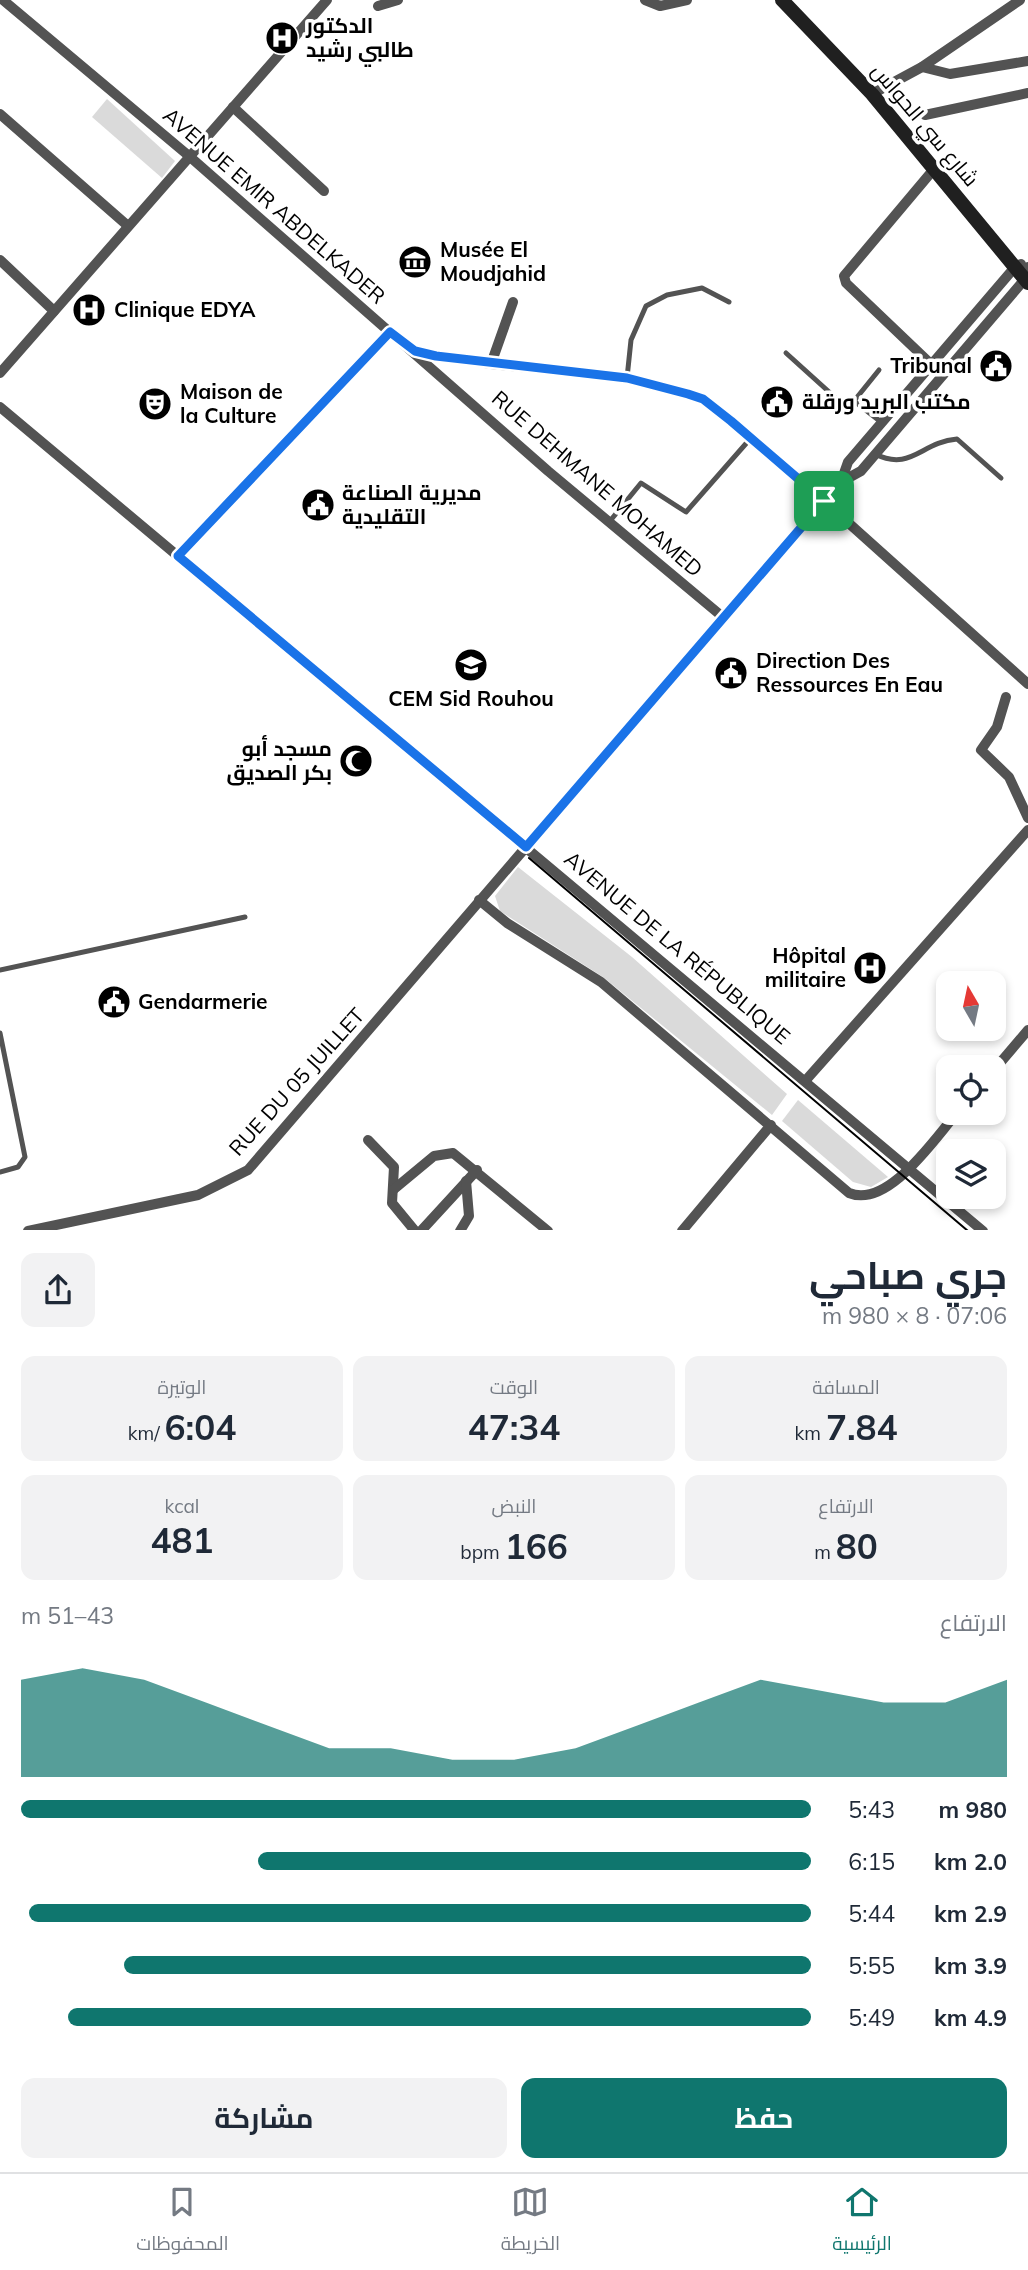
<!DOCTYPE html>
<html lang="ar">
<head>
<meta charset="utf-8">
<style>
  :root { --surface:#fff; --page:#f2f2f3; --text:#1f2937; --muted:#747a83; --line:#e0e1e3; --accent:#0f766e }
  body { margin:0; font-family:Mulish,Cairo,sans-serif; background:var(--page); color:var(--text); direction:rtl; height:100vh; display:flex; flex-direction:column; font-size:26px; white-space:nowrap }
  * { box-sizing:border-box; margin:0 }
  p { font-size:23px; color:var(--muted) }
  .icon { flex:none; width:38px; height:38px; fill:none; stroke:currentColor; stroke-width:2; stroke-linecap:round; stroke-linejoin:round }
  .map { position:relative; height:1230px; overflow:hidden; direction:ltr }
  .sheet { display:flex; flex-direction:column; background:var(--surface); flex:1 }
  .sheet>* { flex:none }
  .needle { width:46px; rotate:351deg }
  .fabs { position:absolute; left:936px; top:971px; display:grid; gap:14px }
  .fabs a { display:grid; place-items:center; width:70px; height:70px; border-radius:14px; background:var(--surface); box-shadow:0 4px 10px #0003; font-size:35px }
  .pin { position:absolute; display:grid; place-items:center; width:60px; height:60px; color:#fff; margin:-30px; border-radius:14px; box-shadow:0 4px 10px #0006 }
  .round { display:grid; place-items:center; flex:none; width:74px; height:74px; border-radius:14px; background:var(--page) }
  .head { display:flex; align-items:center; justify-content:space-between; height:119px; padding:0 21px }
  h1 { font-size:38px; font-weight:700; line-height:52px }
  .figures { display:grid; grid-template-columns:repeat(3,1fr); gap:10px; height:119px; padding:7px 21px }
  .figures div { display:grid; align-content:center; border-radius:14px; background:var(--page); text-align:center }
  .figures b { font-size:35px; font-weight:700 }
  .figures small { font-size:19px; font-weight:400 }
  .figures p { font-size:19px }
  .chart { height:196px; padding:14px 21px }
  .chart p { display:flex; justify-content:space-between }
  .chart svg { width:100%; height:126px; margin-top:7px; fill:var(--accent); opacity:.7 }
  .primary-button { display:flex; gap:14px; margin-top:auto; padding:14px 21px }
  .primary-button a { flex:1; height:80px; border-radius:14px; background:var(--accent); color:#fff; font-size:28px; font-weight:700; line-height:80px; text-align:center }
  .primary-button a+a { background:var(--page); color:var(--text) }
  ul { padding:0 21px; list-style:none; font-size:23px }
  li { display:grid; grid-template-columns:112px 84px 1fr; align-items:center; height:52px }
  li i { height:18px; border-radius:9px; background:var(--accent) }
  .tab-bar { display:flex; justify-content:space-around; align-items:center; height:98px; border-top:2px solid var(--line); background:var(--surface); font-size:19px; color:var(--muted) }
  .tab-bar a { display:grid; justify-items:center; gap:4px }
  .tab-bar .selected { color:var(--accent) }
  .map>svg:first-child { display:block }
</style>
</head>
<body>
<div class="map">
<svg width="1028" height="1231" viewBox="0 0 1028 1231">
  <rect width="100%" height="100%" fill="#fff"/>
  <g fill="#dadada">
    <path d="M107,99L175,161L162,178L92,117Z"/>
    <path d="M518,867L632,957L787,1094L772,1115L603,977L500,911L495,896Z"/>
    <path d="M798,1100L888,1177L871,1187L853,1182L782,1121Z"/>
  </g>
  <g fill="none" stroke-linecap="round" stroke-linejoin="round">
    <g stroke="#535353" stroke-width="5">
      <path d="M786,353L838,400L854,401L881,422"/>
      <path d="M627,378L631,340L646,306L667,295L702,288L729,302"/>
      <path d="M854,401L879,370"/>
      <path d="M875,454C911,472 921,442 957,439L1001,478"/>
      <path d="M610,521L641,483L686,512L750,439"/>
      <path d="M0,970L245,917"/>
      <path d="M0,1033L25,1157L18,1167L0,1172"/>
    </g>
    <g stroke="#535353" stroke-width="10">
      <path d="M3,0L189,156L548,471L724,618"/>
      <path d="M645,0L660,6L687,0"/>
      <path d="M378,6L398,0"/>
      <path d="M922,67L950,74L1028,61"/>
      <path d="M872,94L922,67L1020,0"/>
      <path d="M233,107L324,191"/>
      <path d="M0,114L128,226"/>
      <path d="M925,115L1028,93"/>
      <path d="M0,260L54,311"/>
      <path d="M418,352L491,364L627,378L703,399L824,501L1028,684"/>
      <path d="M491,364L513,302"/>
      <path d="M932,365L846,283L844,276L934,169"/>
      <path d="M0,373L327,0"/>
      <path d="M0,407L983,1231"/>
      <path d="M841,482L848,462L1015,267L1021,264"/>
      <path d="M178,556L390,332"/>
      <path d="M1006,697L997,727L981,750L1009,777L1028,818"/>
      <path d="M479,900L507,923L601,982L849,1193C888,1209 934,1139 957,1113"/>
      <path d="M994,1070L1028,1030"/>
      <path d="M806,1080L1028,830"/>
      <path d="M368,1140L394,1167L392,1203L415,1231"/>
      <path d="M393,1190L434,1156L453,1153L548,1231"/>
      <path d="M28,1231L198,1195L248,1170L824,501L841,482L861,471L1025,279L1028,267"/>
      <path d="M421,1231L477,1170"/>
      <path d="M460,1231L469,1216L466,1181"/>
      <path d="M682,1231L771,1125"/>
    </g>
    <path stroke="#202020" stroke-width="14" d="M782,0L872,94L1028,283"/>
    <path stroke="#000" stroke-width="2" d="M529,858L968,1231"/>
  </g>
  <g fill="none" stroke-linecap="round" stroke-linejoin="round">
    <defs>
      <path id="route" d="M390,332L415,351L436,356L627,378L688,394L703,399L731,421L824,501L526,847L178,556Z"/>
    </defs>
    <use href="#route" stroke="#fff" stroke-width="14"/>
    <use href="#route" stroke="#1a73e8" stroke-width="9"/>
  </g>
  <defs>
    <symbol id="hospital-disc" viewBox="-11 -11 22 22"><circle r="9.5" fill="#000" stroke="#fff"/><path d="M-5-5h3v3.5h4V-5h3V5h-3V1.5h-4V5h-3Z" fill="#fff"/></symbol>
    <symbol id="museum-disc" viewBox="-11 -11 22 22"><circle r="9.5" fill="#000" stroke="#fff"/><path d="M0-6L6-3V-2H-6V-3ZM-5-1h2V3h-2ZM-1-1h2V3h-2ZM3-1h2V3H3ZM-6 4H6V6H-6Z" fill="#fff"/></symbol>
    <symbol id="civic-disc" viewBox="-11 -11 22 22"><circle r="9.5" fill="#000" stroke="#fff"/><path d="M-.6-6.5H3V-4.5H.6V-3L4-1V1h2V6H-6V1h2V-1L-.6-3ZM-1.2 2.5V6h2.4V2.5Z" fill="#fff"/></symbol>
    <symbol id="theatre-disc" viewBox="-11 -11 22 22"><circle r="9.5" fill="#000" stroke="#fff"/><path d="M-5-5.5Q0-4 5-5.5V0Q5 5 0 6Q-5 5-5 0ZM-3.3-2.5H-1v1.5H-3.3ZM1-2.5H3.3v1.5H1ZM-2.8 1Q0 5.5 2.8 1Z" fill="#fff"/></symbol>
    <symbol id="university-disc" viewBox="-11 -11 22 22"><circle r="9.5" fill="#000" stroke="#fff"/><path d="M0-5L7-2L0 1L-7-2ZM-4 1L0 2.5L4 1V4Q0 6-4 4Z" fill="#fff"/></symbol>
    <symbol id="mosque-disc" viewBox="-11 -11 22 22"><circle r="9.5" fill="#000" stroke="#fff"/><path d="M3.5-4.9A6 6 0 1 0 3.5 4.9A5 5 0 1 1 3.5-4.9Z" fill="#fff"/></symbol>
  </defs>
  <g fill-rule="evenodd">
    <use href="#hospital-disc" x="263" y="19" width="38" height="38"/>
    <use href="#museum-disc" x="396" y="243" width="38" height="38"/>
    <use href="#hospital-disc" x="70" y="291" width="38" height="38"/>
    <use href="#civic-disc" x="977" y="347" width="38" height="38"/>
    <use href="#civic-disc" x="758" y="383" width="38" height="38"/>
    <use href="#theatre-disc" x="136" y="385" width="38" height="38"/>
    <use href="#civic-disc" x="299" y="486" width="38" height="38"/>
    <use href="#university-disc" x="452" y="646" width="38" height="38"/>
    <use href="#civic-disc" x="712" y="654" width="38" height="38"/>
    <use href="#mosque-disc" x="337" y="742" width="38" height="38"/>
    <use href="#hospital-disc" x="851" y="949" width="38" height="38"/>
    <use href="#civic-disc" x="95" y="983" width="38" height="38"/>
  </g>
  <g text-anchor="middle" stroke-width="7" stroke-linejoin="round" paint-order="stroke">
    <g font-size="21" font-weight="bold" fill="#000" stroke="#fff" text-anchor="start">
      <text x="306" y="33">الدكتور<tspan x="306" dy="24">طالبي رشيد</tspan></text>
      <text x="440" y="257">Musée El<tspan x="440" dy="24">Moudjahid</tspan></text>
      <text x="114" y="317">Clinique EDYA</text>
      <text x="972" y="373" text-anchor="end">Tribunal</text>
      <text x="180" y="399">Maison de<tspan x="180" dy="24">la Culture</tspan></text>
      <text x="802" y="409">مكتب البريد ورقلة</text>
      <text x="342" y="500">مديرية الصناعة<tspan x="342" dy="24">التقليدية</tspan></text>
      <text x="756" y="668">Direction Des<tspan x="756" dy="24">Ressources En Eau</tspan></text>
      <text x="471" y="706" text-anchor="middle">CEM Sid Rouhou</text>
      <text x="332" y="756" text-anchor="end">مسجد أبو<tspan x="332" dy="24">بكر الصديق</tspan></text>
      <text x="846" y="963" text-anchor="end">Hôpital<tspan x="846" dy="24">militaire</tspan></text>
      <text x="138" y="1009">Gendarmerie</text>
    </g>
    <g font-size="21" fill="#000" stroke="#fff">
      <text transform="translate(925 125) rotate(50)" y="7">شارع سي الحواس</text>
      <text transform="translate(274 206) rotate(41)" y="7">AVENUE EMIR ABDELKADER</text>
      <text transform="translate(597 484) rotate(41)" y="7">RUE DEHMANE MOHAMED</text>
      <text transform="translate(677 948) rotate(40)" y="7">AVENUE DE LA RÉPUBLIQUE</text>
      <text transform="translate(297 1082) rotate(-48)" y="7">RUE DU 05 JUILLET</text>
    </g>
  </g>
</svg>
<div class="fabs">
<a><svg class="needle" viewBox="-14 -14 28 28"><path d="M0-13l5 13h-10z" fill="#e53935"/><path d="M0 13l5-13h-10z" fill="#747a83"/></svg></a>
<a><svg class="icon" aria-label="locate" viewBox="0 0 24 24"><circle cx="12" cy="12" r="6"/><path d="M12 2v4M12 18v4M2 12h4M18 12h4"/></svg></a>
<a><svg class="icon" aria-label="layers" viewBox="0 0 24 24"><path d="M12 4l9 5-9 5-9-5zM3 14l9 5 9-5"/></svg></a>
</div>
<div class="pin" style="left:824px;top:501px;background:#1e9e55"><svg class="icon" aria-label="arrive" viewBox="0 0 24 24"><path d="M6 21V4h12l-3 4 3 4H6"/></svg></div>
</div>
<section class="sheet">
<div class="head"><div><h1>جري صباحي</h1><p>07:06 · 8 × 980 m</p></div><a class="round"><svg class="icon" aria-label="share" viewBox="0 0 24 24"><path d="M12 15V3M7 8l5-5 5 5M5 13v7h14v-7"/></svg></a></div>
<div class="figures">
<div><p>المسافة</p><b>7.84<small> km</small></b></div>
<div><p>الوقت</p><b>47:34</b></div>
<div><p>الوتيرة</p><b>6:04<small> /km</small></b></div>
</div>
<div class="figures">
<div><p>الارتفاع</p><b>80<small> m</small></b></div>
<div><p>النبض</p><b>166<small> bpm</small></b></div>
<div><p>kcal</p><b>481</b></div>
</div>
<div class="chart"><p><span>الارتفاع</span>43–51 m</p>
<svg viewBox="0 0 160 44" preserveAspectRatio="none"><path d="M0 44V10L10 6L20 10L30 18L40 26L50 34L60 34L70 38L80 38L90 34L100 26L110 18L120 10L130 14L140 18L150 18L160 10V44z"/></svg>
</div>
<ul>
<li><b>980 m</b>5:43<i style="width:100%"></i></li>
<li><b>2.0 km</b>6:15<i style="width:70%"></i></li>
<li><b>2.9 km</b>5:44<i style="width:99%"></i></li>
<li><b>3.9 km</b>5:55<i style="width:87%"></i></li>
<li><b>4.9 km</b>5:49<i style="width:94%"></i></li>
</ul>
<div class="primary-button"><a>حفظ</a><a>مشاركة</a></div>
</section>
<nav class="tab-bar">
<a class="selected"><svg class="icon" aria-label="home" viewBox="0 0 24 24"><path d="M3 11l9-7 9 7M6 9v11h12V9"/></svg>الرئيسية</a>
<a><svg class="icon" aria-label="map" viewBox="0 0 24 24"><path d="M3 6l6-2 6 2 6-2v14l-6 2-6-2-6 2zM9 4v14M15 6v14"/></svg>الخريطة</a>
<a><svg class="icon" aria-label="saved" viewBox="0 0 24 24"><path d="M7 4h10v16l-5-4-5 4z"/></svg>المحفوظات</a>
</nav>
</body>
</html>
